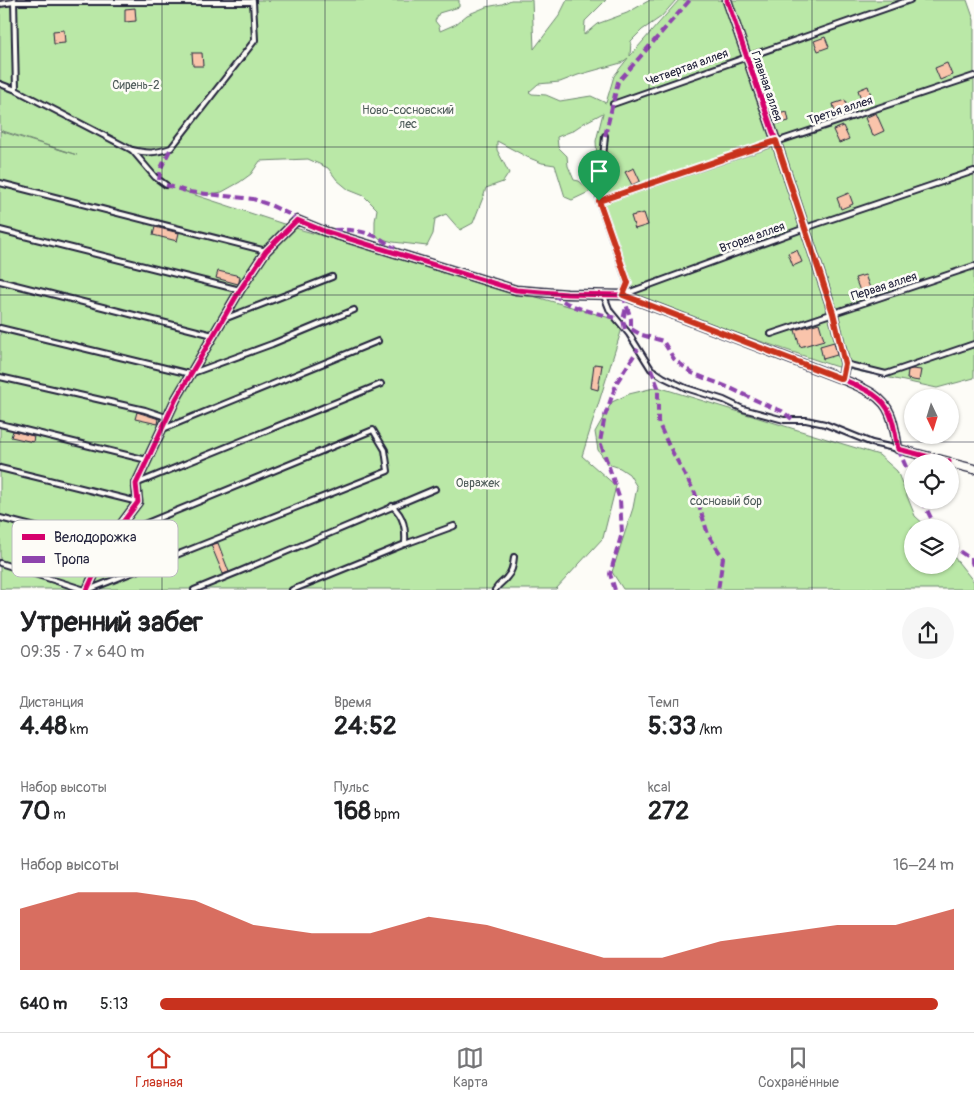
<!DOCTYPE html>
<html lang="ru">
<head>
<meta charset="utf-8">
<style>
  :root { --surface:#fff; --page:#f6f6f6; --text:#202124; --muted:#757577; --line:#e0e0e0; --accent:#c8321e }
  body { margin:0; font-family:Pangolin,sans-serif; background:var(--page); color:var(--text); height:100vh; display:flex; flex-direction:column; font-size:19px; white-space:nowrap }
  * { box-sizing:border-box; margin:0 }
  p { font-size:16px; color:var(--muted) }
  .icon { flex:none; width:28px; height:28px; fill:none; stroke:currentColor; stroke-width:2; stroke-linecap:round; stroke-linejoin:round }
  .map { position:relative; height:590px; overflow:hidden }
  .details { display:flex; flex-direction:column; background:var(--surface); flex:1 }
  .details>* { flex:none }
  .needle { width:32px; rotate:176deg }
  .fabs { position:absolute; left:904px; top:389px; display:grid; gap:10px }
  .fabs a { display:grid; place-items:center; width:55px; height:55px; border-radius:50%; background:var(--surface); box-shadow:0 1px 4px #0004; font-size:25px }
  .pin { position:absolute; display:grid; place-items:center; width:42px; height:42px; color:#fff; margin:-51px -21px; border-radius:50% 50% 50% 0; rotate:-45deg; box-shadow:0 0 5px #0007 }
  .pin .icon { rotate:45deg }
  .round { display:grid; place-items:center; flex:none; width:52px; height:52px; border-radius:26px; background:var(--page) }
  .head { display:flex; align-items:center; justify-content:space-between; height:85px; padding:0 20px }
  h1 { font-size:28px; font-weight:700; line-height:38px }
  .metrics { display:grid; grid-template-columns:repeat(3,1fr); gap:8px; height:85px; padding:5px 20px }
  .metrics div { display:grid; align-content:center }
  .metrics b { font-size:25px; font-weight:700 }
  .metrics small { font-size:14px; font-weight:400 }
  .metrics p { font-size:14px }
  .chart { height:140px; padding:10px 20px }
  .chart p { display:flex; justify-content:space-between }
  .chart svg { width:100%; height:90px; margin-top:5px; fill:var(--accent); opacity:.7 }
  ul { padding:0 20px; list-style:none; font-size:16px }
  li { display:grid; grid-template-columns:80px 60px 1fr; align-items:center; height:38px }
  li i { height:12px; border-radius:6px; background:var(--accent) }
  .dock { display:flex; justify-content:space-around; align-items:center; height:70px; border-top:1px solid var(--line); background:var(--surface); font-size:14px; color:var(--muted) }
  .dock a { display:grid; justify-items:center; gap:2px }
  .dock .current { color:var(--accent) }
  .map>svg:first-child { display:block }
</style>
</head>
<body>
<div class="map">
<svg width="974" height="590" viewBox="0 0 974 590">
  <rect width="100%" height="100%" fill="#fdfcf7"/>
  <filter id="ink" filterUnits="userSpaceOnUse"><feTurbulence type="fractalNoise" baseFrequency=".02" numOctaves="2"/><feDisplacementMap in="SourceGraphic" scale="10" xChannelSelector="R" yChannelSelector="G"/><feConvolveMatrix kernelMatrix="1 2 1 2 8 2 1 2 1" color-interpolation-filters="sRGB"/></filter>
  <g filter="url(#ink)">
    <g fill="#bae8a7" stroke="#6e8571" fill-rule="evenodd">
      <path d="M0,0H268L269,2L270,0H459V7L439,13L435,21L439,26L440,31L456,24L467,15L486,7L502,4L511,0H532L534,49L559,16L567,0H606L585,21L584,35L597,24L627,13L650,0H676L661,17L642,30L631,41L630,56L679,0H967L974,20V378L937,388L834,366L623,295L626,289L600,213L596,141L603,113L584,123L572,131L557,137L558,147L567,156L568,166L574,180L579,181L591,191L572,200L565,197L555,165L542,163L527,157L497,141V150L509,173L503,182L486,188L484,195L473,223L460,230L446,214L435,219L433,234L427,246L393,242L375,237V221L377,209L364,196L349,190L337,180L328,168L308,159L260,161L251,174L240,182L222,192L205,195L183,191L302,230L624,322L582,456L616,486L603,538L556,589H0V131L77,155L0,130ZM628,58L614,76L606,103L591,96L560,101L546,95L532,94L529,92L538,84L560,82L578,75L621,63Z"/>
      <path d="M658,387L879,455L897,471L915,516L927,527L912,528V565H950V552L974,582V589H623L612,572L633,508L637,487L629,474L620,468L608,464L598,450L595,432L612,402L629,394Z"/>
    </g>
    <g fill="#f9c4ab" stroke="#22223b">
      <path d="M135,8L136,21L125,22V9Z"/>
      <path d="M64,30L65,43L54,44L53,31Z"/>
      <path d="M825,37L829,47L818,51L814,41Z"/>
      <path d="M192,53H202L203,66H193Z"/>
      <path d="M947,63L952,75L940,80L935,68Z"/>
      <path d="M868,86L872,98L862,102L858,90Z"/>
      <path d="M845,100L848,111L836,115L833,104Z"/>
      <path d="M787,112L789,121L776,124L773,115Z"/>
      <path d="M876,113L884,131L873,136L865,118Z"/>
      <path d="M843,126L849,139L839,143L833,130Z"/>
      <path d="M634,168L640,181L632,185L625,172Z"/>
      <path d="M849,193L853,204L841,209L837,198Z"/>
      <path d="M644,213L648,225L635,229L631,216Z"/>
      <path d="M155,227L179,233L177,241L153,235Z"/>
      <path d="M797,250L802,262L793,266L788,253Z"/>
      <path d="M218,271L240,276L239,282L238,284L216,278Z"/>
      <path d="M865,275L870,288L860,291L855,278Z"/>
      <path d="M819,323L824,340L800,347L795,330Z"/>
      <path d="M834,342L837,355L823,359L820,346Z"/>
      <path d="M594,364L602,365L598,390L591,388Z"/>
      <path d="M912,369L921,370L919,381L907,379L908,370Z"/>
      <path d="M137,412L159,419L158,424L135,419Z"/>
      <path d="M13,431L34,436L33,442L11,437Z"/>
      <path d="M218,543L229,572L223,574L211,545Z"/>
    </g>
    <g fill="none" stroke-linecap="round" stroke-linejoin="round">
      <defs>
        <g id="lane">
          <path d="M14,0L16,90L132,150L155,177L166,185"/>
          <path d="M0,4L14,2H253"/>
          <path d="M0,84L16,90"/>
          <path d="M613,104L910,0"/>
          <path d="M605,136L599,201L628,283L623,295"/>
          <path d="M132,150C149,154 155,153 171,148L255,40L253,1"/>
          <path d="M0,183L266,251"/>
          <path d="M599,201L974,76"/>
          <path d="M0,230L240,290"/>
          <path d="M0,281L213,335"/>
          <path d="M625,294L805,228L974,171"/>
          <path d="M604,296L610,311L629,334L651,369L663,377L686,388L724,400L743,409L784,420H806L825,424L872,443L898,449"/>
          <path d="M224,319L332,277"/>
          <path d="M0,328L190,374L272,344L354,310"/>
          <path d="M771,334L974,266"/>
          <path d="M845,364L886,374L974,344"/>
          <path d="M0,377L145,410L166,417"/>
          <path d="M0,424L147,460"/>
          <path d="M163,429L378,341"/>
          <path d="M0,468L138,502"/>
          <path d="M138,483L381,384"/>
          <path d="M392,506C404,516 406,529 405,544"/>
          <path d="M0,518L107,545"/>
          <path d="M0,563L85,590"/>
          <path d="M88,590L388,471L385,450L373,430L115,536"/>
          <path d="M194,590L238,572L435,489"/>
          <path d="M292,590L405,544L454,526"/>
          <path d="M495,590C500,582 503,583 507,577C513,571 513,564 514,557"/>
        </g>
        <g id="street">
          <path d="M727,0L776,141L833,313L845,364L842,379"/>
          <path d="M950,463L974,469"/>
          <path d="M87,590L111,538L138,502L136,484L176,399L240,290L266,251L297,220L324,231L516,290L567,294L623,295L842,379C860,387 882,394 890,414C894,423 896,438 898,449L949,462"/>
        </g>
      </defs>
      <use href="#lane" stroke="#22223b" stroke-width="8"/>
      <use href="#street" stroke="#22223b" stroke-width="11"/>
      <use href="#lane" stroke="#fdfcf7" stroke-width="4"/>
      <use href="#street" stroke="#fdfcf7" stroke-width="8"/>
      <g stroke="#8e44ad" stroke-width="4" stroke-dasharray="8 4" stroke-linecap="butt">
        <path d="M605,136L618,82L690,0"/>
        <path d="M159,180L161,168L171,148"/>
        <path d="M166,185L189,192L253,199L270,205L291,215L297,220"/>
        <path d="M334,230C350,229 366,231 381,239C386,242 389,246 395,248"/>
        <path d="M553,294C573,310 591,311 615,318"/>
        <path d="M623,295L631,319V329L642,335L663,341L674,359L692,373L730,388L764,404L782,411L793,420"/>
        <path d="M625,329L623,320L626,307"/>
        <path d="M651,369L658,387V422L668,444L695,493L708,534L723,558L718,590"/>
        <path d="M898,449L912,480"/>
        <path d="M922,500L936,528"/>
        <path d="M950,545L971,559L974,569"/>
        <path d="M615,590L610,574L622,533L620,500L608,464L600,442L605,416L617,382L638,349"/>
      </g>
      <defs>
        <g id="cycleway">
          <path d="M727,0L776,141L833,313L845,364L842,379"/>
          <path d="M87,590L111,538L138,502L136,484L176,399L240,290L266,251L297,220L324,231L516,290L567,294L623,295L842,379C860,387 882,394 890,414C894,423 896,438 898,449L949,462"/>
        </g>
      </defs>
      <use href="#cycleway" stroke="#fdfcf7" stroke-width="8"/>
      <use href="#cycleway" stroke="#d6006c" stroke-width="5"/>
    </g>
  </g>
  <g fill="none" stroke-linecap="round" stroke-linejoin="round" filter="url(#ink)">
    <defs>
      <path id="route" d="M776,141L833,313L845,364L842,379L623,295L628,283L599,201Z"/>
    </defs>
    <use href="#route" stroke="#fff" stroke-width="10"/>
    <use href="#route" stroke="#c8321e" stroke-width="6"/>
  </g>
  <path fill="none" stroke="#22223b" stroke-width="1" stroke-opacity="0.55" d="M162,0V590M325,0V590M487,0V590M649,0V590M812,0V590M0,147H974M0,295H974M0,442H974"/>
  <g text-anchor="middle" stroke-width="5" stroke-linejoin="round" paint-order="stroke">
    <g font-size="12" fill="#22223b" stroke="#fdfcf7">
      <text transform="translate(687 67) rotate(-20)" y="4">Четвертая аллея</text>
      <text transform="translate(767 86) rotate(71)" y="4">Главная аллея</text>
      <text transform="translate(840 110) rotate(-18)" y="4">Третья аллея</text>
      <text transform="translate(752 237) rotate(-20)" y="4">Вторая аллея</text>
      <text transform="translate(884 286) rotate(-18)" y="4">Первая аллея</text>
    </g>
    <g font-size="12" fill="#505d5b" stroke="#fdfcf7">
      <text x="136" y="89">Сирень-2</text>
      <text x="408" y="114">Ново-сосновский<tspan x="408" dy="14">лес</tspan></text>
      <text x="478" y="487">Овражек</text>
      <text x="726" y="505">сосновый бор</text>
    </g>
  </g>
  <rect x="12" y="520" width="166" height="57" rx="8" fill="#fdfcf7" stroke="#bbbbbf" stroke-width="1"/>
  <rect x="22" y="534" width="23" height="6" fill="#d6006c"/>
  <rect x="22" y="556" width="23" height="7" fill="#8e44ad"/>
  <g font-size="14" fill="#22223b">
    <text x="54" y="542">Велодорожка</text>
    <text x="54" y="564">Тропа</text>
  </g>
</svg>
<div class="fabs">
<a><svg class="needle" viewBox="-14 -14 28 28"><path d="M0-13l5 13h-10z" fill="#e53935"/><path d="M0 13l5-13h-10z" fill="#757577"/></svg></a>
<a><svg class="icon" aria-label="locate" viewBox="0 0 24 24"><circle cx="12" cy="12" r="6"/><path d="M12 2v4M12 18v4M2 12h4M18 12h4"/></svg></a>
<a><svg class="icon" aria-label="layers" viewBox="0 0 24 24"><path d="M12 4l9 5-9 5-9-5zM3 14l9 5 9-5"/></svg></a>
</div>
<div class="pin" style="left:599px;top:201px;background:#1e9e55"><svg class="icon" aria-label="arrive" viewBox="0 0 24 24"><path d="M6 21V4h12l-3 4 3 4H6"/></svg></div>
</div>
<section class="details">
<div class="head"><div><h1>Утренний забег</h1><p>09:35 · 7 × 640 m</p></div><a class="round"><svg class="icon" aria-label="share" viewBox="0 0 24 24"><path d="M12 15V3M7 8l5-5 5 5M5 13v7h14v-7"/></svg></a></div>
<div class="metrics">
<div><p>Дистанция</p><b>4.48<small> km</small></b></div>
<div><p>Время</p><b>24:52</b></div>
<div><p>Темп</p><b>5:33<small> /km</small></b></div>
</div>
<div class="metrics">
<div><p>Набор высоты</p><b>70<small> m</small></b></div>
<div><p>Пульс</p><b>168<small> bpm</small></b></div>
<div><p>kcal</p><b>272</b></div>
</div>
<div class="chart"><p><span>Набор высоты</span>16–24 m</p>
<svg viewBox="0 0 160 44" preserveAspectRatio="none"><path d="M0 44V14L10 6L20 6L30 10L40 22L50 26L60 26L70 18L80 22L90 30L100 38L110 38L120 30L130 26L140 22L150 22L160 14V44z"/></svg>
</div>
<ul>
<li><b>640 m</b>5:13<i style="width:98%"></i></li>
</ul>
</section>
<nav class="dock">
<a class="current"><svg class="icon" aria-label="home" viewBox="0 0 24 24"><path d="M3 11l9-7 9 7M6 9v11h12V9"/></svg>Главная</a>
<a><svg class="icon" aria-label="map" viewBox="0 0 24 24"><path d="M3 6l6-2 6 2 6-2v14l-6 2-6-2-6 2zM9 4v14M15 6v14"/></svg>Карта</a>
<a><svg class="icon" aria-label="saved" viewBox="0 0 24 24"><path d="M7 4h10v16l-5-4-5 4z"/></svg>Сохранённые</a>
</nav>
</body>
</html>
